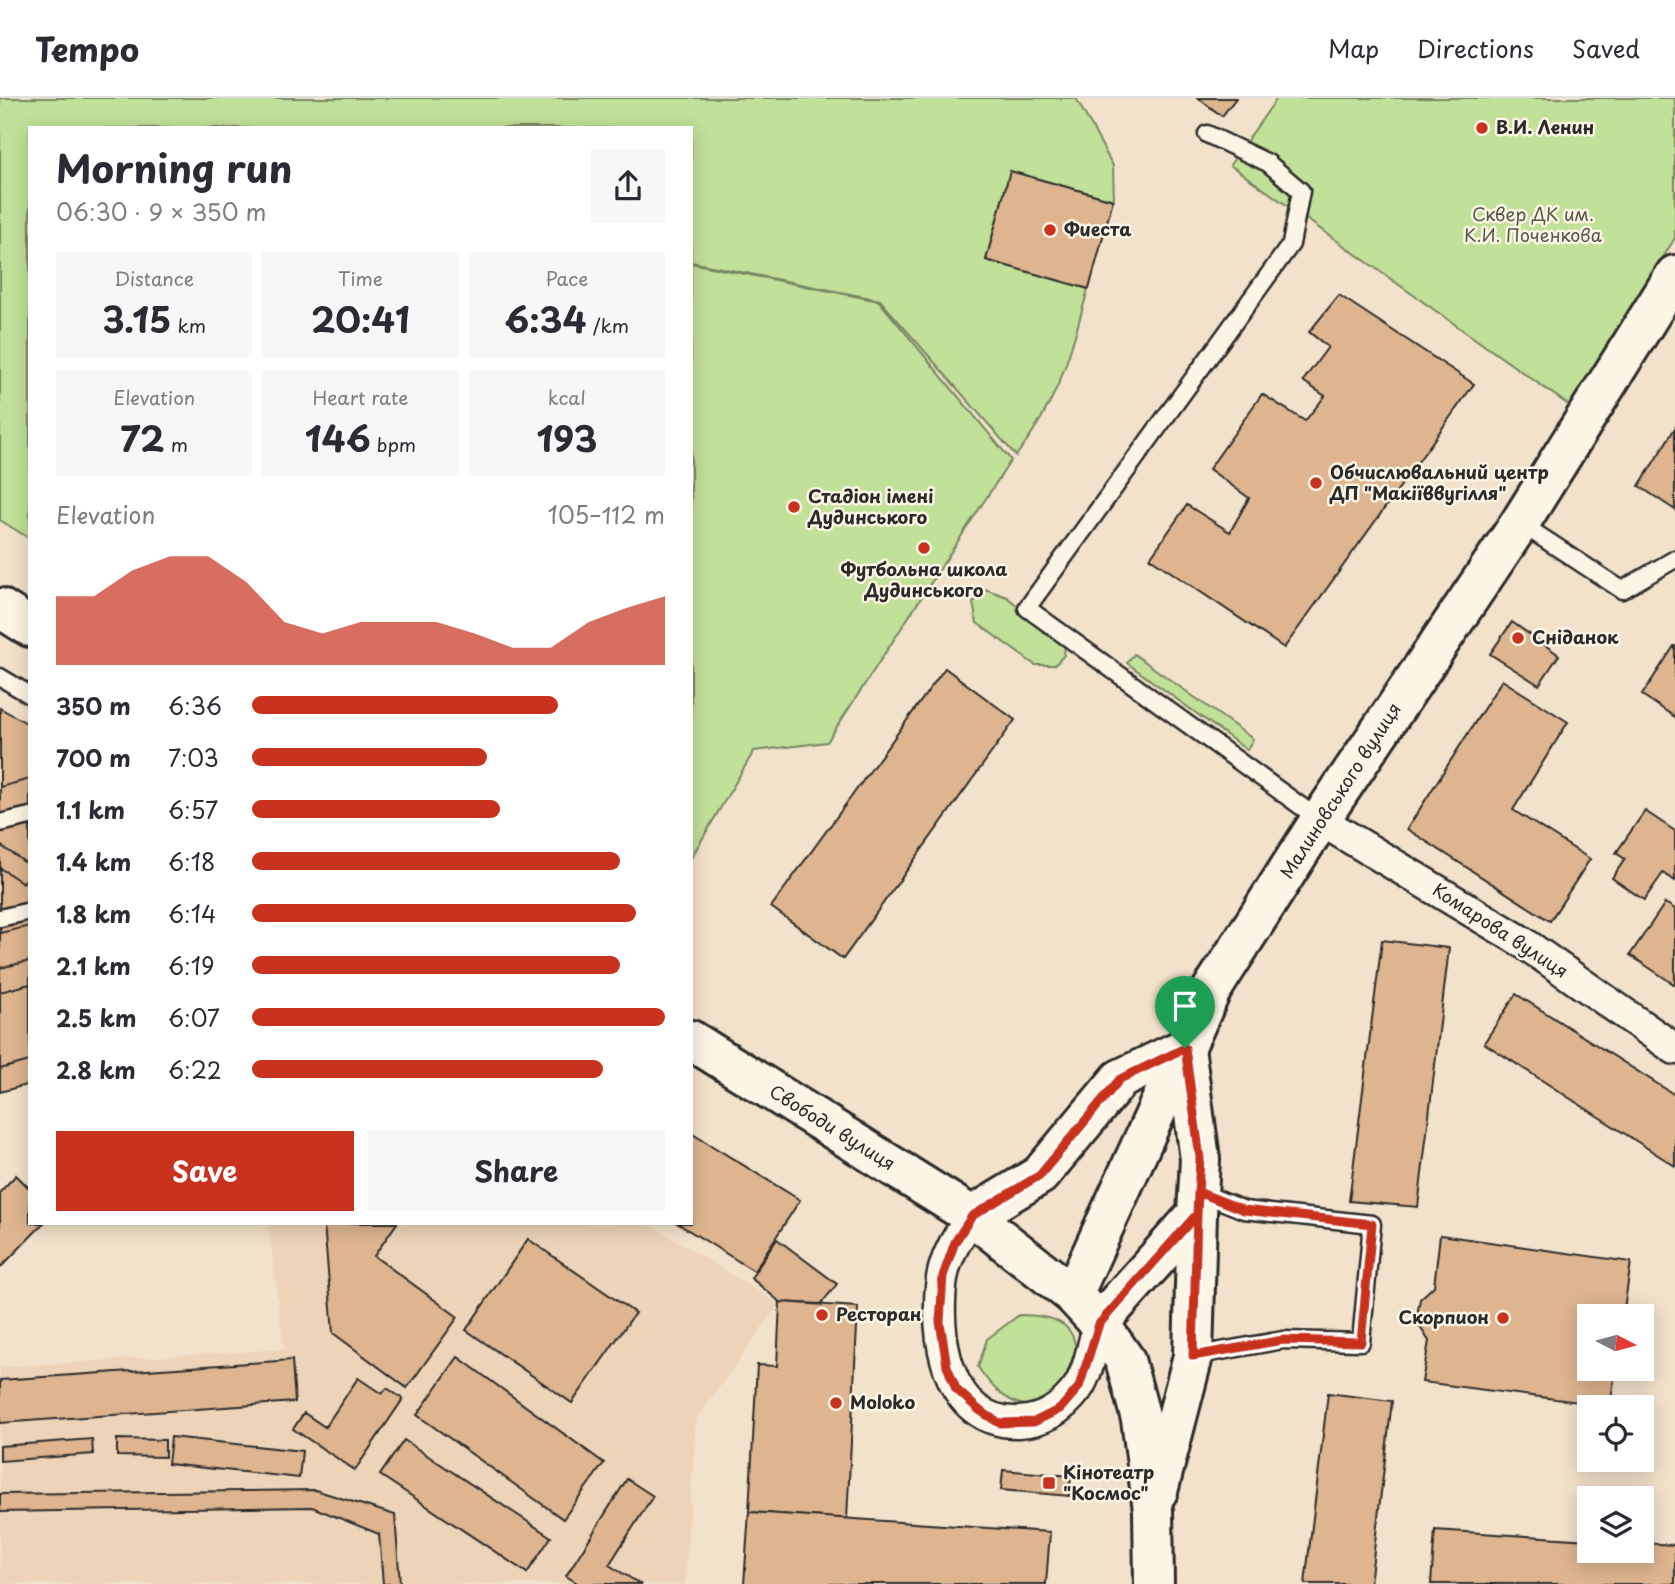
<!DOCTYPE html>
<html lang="en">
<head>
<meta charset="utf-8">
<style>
  :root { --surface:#fff; --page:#f7f7f7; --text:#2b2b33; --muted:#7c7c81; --line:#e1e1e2; --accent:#c8321e }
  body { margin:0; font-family:"Playpen Sans",sans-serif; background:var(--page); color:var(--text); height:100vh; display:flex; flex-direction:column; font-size:26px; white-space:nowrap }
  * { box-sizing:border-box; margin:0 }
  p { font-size:23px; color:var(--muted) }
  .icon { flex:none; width:38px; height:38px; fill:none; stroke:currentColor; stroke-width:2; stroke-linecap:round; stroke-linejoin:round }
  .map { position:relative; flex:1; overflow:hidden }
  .details { position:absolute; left:28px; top:28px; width:665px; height:1099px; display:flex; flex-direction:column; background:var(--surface); border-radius:0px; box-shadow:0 4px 18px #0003 }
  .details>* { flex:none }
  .needle { width:46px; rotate:96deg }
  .buttons { position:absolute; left:1577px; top:1206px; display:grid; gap:14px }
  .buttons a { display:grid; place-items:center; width:77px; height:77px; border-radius:0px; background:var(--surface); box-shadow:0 4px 18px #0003; font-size:35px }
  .pin { position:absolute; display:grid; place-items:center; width:60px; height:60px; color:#fff; margin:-72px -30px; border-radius:50% 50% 50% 0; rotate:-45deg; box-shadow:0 0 7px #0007 }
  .pin .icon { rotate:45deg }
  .round { display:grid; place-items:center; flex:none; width:74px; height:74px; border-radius:0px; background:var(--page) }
  .headline { display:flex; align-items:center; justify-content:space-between; height:119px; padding:0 28px }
  h1 { font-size:38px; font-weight:700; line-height:52px }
  .metrics { display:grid; grid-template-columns:repeat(3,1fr); gap:10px; height:119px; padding:7px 28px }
  .metrics div { display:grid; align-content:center; border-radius:0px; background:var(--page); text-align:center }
  .metrics b { font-size:35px; font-weight:700 }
  .metrics small { font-size:19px; font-weight:400 }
  .metrics p { font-size:19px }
  .chart { height:196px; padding:14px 28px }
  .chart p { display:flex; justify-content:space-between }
  .chart svg { width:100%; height:126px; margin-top:7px; fill:var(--accent); opacity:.7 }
  .button { display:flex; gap:14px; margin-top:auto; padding:14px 28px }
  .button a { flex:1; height:80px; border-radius:0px; background:var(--accent); color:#fff; font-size:28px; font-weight:700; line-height:80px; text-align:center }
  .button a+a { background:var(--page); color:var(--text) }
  ul { padding:0 28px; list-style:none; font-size:23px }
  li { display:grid; grid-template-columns:112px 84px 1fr; align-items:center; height:52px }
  li i { height:18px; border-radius:9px; background:var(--accent) }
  header { display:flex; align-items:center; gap:42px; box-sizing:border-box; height:98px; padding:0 35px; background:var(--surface); border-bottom:2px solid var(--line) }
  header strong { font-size:33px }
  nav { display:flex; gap:38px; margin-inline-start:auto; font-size:24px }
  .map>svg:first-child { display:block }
</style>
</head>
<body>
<header>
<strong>Tempo</strong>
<nav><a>Map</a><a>Directions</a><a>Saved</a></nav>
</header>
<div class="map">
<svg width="1675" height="1486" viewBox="0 0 1675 1486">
  <rect width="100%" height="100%" fill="#f3e2cb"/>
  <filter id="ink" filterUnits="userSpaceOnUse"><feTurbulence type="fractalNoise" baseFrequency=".0143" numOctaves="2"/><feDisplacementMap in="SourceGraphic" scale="14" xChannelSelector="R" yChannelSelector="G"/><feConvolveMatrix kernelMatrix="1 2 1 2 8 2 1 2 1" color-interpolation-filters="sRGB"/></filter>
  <g filter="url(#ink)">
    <path fill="#edd4b9" d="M268,1125H648L779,1206L696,1322L685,1486H0V1269L284,1251Z"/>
    <g fill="#c1e098" stroke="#768662" stroke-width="2">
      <path d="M0,0H1076L1113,68L1114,102L1010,73L986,162L1088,191C1069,260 1060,300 1016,358L880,202L691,164V30H30V441L0,422Z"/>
      <path d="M1277,0H1675V140L1570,308L1230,67Z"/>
      <path d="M691,165L879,203L1011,362L827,644L754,653L691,760Z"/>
      <path d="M985,491L1007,499L1065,548L1064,557L1055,567H1035L977,525L973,505Z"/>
      <path d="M1134,556L1253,641L1247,652L1127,565Z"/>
      <path d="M1019,1217C1034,1217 1054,1218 1066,1229C1100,1262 1037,1361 978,1269L987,1241Z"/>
    </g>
    <g fill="#deb58f" stroke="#2b2b2b" stroke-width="2">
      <path d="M1198,0H1236L1222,18Z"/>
      <path d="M1010,73L1113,102L1089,191L986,162Z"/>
      <path d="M1339,197L1474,286L1284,550L1150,460L1187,407L1230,434L1249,400L1209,371L1262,296L1305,323L1325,298L1303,283L1328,249L1309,234Z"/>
      <path d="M1675,330V412L1639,388Z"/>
      <path d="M1512,524L1559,557L1539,587L1490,556Z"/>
      <path d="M1674,548H1675V619L1642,597Z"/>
      <path d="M945,570L1015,622L843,861L771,809Z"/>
      <path d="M1502,582L1568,624L1513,712L1590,761L1550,823L1407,731Z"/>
      <path d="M0,610L30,627V690L0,698Z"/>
      <path d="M30,681V986L0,994V689Z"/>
      <path d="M1645,713L1675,733V783L1663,775L1644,802L1612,780L1625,761L1616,755Z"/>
      <path d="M0,747L30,768V775L23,785L0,770Z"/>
      <path d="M1665,805L1675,811V887L1630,857Z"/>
      <path d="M30,828V863L0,870V835Z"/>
      <path d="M1382,842L1449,850L1418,1109L1349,1103Z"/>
      <path d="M30,886V963L0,971V894Z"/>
      <path d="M1516,896L1675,997V1068L1484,945Z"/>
      <path d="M691,1035L800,1102L754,1173L677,1125H691Z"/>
      <path d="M16,1077L30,1091V1125H44L0,1170V1094Z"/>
      <path d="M324,1125H397L374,1158L458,1219L407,1290L333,1235Z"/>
      <path d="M1440,1137L1631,1164L1623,1218H1589V1270H1616L1610,1308L1422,1284L1429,1243L1416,1223L1420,1201L1434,1188Z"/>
      <path d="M528,1141L635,1215L572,1305L466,1232Z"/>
      <path d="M777,1141L837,1186L821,1206L780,1204L751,1180Z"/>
      <path d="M780,1204L858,1209L847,1421L749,1414L757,1267L777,1268Z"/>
      <path d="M458,1259L604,1365L563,1421L417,1317Z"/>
      <path d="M292,1262L295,1304L0,1325V1282Z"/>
      <path d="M358,1280L382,1296L387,1290L403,1301L355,1372L293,1331L304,1315L325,1329Z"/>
      <path d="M1328,1295L1392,1303L1370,1486H1305Z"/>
      <path d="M171,1339L302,1353L299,1380L168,1366Z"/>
      <path d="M92,1341L93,1356L0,1363V1348Z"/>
      <path d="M117,1341L165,1342V1359L117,1358Z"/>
      <path d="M404,1342L551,1439L527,1475L380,1377Z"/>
      <path d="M1003,1372L1071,1378L1069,1398L1001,1392Z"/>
      <path d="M627,1381L653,1398L609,1467L640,1486H579L566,1478Z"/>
      <path d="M315,1392L395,1417L400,1486H383L379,1436L312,1409L0,1414V1396Z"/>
      <path d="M749,1414L1050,1434L1046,1486H744Z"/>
      <path d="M1435,1432L1589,1442V1452H1642V1445L1675,1447V1486H1431Z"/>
    </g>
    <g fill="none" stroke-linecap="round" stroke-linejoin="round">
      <defs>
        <g id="lane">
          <path d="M1207,36L1268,65L1301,93L1291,146L1027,510L1320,722"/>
          <path d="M1520,425L1622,492L1675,461"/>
          <path d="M0,579L30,597"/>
          <path d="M0,725L30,718"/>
          <path d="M0,820L30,813"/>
          <path d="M1193,1258L1283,1242L1361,1244L1372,1126L1244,1112L1199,1094"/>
        </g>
        <g id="street">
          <path d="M1320,722L1521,843L1675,951"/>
          <path d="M972,1118C959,1137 946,1157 942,1180C934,1236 946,1327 1019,1324C1044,1323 1062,1311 1077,1291C1089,1274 1093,1245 1099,1225"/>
        </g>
        <g id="secondary">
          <path d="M0,510L30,529"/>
          <path d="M691,942L972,1118L1073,1197L1099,1225L1125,1262L1141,1321L1153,1412L1154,1486"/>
          <path d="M972,1118L1040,1077L1120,981L1185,950"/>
          <path d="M1073,1197L1211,893L1320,722L1520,425L1675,177"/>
          <path d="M1099,1225L1197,1116L1200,1061L1185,950"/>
          <path d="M1158,1393L1193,1258L1197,1116"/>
        </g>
      </defs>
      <use href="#lane" stroke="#2b2b2b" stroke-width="21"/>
      <use href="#street" stroke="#2b2b2b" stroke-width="35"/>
      <use href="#secondary" stroke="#2b2b2b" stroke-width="44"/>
      <use href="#lane" stroke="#fcf5e5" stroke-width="16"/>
      <use href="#street" stroke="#fcf5e5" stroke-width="30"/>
      <use href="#secondary" stroke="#fcf5e5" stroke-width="38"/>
    </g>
  </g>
  <g fill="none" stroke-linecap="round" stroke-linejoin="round" filter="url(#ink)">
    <defs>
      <path id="route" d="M1185,950L1120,981L1040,1077L972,1118L955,1144L943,1178L940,1224L947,1268L956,1291L979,1312L999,1325L1034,1324L1060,1311L1079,1289L1099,1226L1197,1116L1198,1094L1244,1112L1372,1126L1361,1244L1283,1242L1193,1258L1197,1116L1200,1060L1185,950"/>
    </defs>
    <use href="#route" stroke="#fff" stroke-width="14"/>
    <use href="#route" stroke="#c8321e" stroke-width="9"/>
  </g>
  <g fill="#c8321e" stroke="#fcf5e5" stroke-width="2.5">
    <circle cx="1482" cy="30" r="7"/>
    <circle cx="1050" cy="132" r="7"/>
    <circle cx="1316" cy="385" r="7"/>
    <circle cx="794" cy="409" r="7"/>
    <circle cx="924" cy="450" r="7"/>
    <circle cx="1518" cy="540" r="7"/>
    <circle cx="822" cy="1217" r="7"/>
    <circle cx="1503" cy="1220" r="7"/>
    <circle cx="836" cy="1305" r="7"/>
    <rect x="1042" y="1378" width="14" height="14" rx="3.5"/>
  </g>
  <g text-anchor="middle" stroke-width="5" stroke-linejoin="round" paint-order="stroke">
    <g font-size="18" font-weight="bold" fill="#2b2b2b" stroke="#fcf5e5" text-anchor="start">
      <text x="1496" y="36">В.И. Ленин</text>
      <text x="1064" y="138">Фиеста</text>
      <text x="1330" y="381">Обчислювальний центр<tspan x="1330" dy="21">ДП "Макіїввугілля"</tspan></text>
      <text x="808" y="405">Стадіон імені<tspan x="808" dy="21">Дудинського</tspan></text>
      <text x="924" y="478" text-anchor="middle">Футбольна школа<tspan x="924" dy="21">Дудинського</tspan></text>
      <text x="1532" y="546">Сніданок</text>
      <text x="836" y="1223">Ресторан</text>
      <text x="1489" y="1226" text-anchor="end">Скорпион</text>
      <text x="850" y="1311">Moloko</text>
      <text x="1063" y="1381">Кінотеатр<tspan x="1063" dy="21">"Космос"</tspan></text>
    </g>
    <g font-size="18" fill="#505846" stroke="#fcf5e5">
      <text x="1533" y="123">Сквер ДК им.<tspan x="1533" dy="21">К.И. Поченкова</tspan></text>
    </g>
    <g font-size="18" fill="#2b2b2b" stroke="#fcf5e5">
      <text transform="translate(1341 693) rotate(-57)" y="6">Малиновського вулиця</text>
      <text transform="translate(1500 833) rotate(33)" y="6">Комарова вулиця</text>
      <text transform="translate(832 1030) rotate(32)" y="6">Свободи вулиця</text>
    </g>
  </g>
</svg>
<div class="buttons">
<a><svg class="needle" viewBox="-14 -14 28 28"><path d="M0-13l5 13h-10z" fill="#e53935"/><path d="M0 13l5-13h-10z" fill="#7c7c81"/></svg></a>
<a><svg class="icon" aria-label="locate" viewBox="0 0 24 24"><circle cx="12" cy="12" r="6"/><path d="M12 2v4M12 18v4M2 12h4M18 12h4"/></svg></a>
<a><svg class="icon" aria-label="layers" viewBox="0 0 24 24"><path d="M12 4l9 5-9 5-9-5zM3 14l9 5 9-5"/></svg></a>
</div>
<div class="pin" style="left:1185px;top:950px;background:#1e9e55"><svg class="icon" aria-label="arrive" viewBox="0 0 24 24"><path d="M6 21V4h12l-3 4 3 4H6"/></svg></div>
<section class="details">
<div class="headline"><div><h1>Morning run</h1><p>06:30 · 9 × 350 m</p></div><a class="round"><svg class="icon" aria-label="share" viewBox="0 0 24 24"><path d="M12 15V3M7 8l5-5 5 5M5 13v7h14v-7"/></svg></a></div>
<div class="metrics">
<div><p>Distance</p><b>3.15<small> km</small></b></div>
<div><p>Time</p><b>20:41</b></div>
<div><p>Pace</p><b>6:34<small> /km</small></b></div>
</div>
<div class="metrics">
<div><p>Elevation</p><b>72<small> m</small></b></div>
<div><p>Heart rate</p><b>146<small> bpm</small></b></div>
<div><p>kcal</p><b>193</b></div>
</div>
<div class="chart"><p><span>Elevation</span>105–112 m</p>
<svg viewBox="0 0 160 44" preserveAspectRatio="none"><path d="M0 44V20L10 20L20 11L30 6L40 6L50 15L60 29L70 33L80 29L90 29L100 29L110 33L120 38L130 38L140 29L150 24L160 20V44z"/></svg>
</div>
<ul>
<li><b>350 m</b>6:36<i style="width:74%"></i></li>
<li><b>700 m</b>7:03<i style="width:57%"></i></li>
<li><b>1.1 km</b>6:57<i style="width:60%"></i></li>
<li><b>1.4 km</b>6:18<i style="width:89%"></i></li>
<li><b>1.8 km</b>6:14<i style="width:93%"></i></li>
<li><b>2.1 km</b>6:19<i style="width:89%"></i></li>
<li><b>2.5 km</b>6:07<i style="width:100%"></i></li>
<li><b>2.8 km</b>6:22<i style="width:85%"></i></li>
</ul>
<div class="button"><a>Save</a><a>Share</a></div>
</section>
</div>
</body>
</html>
